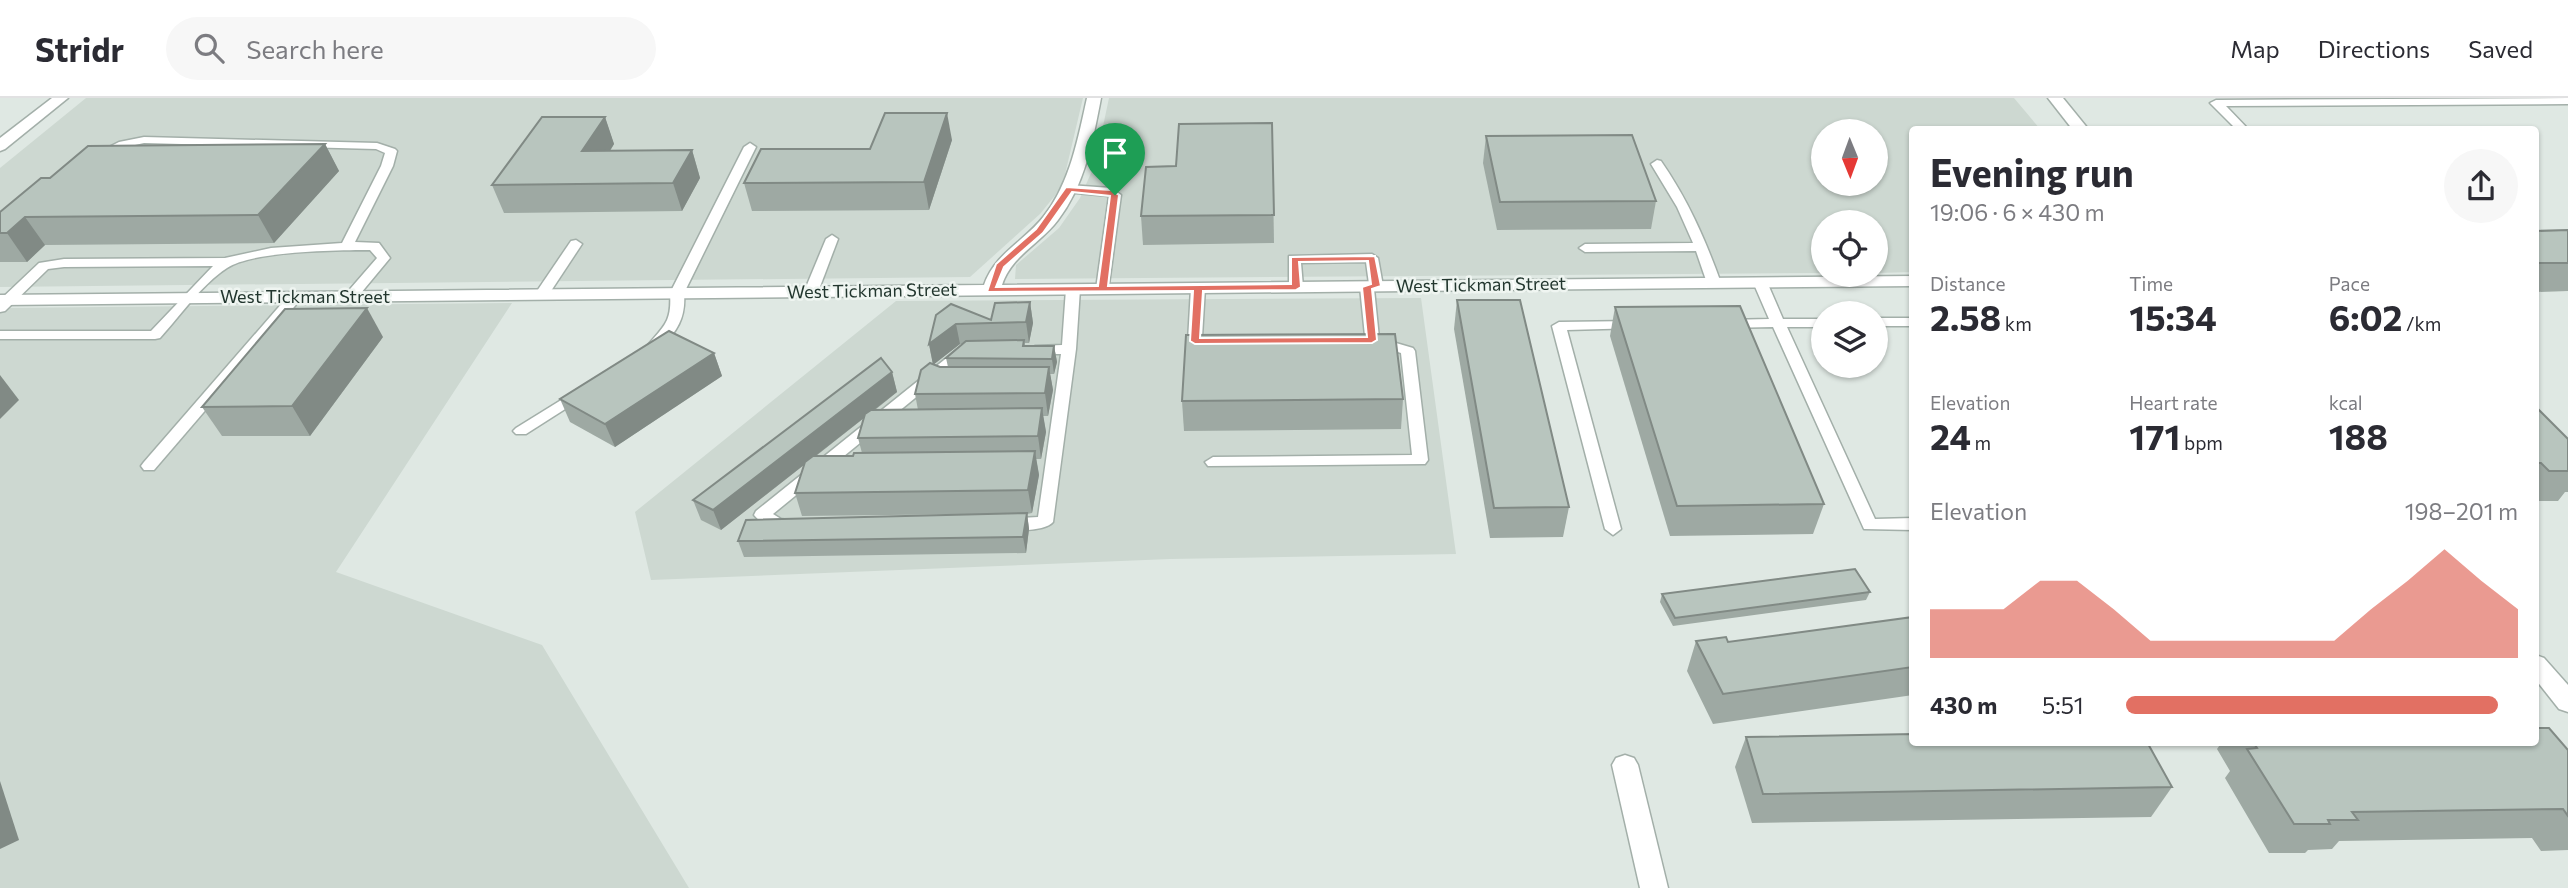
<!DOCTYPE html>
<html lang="en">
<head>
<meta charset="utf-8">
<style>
  :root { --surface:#fff; --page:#f7f7f7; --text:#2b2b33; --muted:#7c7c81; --line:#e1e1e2; --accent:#e27063 }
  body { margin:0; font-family:Commissioner,sans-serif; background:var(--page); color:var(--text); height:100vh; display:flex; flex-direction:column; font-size:26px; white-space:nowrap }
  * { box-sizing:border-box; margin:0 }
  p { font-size:23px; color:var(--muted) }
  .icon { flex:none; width:38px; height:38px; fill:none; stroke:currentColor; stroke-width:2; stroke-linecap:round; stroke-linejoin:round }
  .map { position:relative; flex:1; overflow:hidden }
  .details { position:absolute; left:1909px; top:28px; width:630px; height:620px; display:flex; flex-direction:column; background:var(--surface); border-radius:7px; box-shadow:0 2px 5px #0004 }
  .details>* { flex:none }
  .needle { width:46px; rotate:179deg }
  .buttons { position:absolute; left:1811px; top:21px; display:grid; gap:14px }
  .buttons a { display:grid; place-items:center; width:77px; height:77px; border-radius:50%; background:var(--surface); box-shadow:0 2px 5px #0004; font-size:35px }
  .pin { position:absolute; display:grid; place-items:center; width:60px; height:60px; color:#fff; margin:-72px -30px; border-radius:50% 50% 50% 0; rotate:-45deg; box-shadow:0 0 7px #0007 }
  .pin .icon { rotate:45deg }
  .round { display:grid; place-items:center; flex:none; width:74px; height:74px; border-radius:37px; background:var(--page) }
  .overview { display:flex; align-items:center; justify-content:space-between; height:119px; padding:0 21px }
  h1 { font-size:38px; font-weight:700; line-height:52px }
  .figures { display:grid; grid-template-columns:repeat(3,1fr); gap:10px; height:119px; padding:7px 21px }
  .figures div { display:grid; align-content:center }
  .figures b { font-size:35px; font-weight:700 }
  .figures small { font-size:19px; font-weight:400 }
  .figures p { font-size:19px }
  .chart { height:196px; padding:14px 21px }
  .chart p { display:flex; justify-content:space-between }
  .chart svg { width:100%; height:126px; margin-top:7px; fill:var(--accent); opacity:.7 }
  ul { padding:0 21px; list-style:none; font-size:23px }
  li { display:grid; grid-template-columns:112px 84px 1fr; align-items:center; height:52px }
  li i { height:18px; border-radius:9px; background:var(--accent) }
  header { display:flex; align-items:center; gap:42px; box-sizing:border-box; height:98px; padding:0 35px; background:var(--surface); border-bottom:2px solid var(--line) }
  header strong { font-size:33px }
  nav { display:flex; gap:38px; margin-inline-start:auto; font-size:24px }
  .search { width:490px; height:63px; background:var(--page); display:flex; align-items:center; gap:18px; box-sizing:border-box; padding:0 24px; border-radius:38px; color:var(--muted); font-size:26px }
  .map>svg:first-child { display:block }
</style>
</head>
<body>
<header>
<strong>Stridr</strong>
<div class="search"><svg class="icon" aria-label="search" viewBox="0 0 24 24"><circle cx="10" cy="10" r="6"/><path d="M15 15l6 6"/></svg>Search here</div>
<nav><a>Map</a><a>Directions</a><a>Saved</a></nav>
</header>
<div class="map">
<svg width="2568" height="790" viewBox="0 0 2568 790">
  <rect width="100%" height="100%" fill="#dfe8e3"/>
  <g fill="#cdd8d1" fill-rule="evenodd">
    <path d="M86,0H1083L1062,89L1040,116L970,179L0,189V70Z"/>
    <path d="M1109,0H2014L2040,31L1913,32V174L1876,175V124H1824L1823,175L1015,181L1016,167L1059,130L1080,100L1095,66ZM1824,33H1876V86H1824Z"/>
    <path d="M1421,200L1456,456L1170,461L651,482L635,414L896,203Z"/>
    <path d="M512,205L336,474L542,547L689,790H0V210Z"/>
  </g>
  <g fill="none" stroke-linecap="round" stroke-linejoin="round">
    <defs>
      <g id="service">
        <path d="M2568,0V6L2226,8L2249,32H2237L2210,5L2216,2Z"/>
        <path d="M144,39L377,45L395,51L397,53L393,68L355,144L379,145L390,160L356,201L351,202L344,198L377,160L370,152C338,152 252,153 227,170C201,187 181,217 160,240L155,241H0V233H151L213,168L64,169L48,171L5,213L0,214V202L39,165L64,161L225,160L271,150L342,145L381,68L385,55L376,51L144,45L126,49L101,60L95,56L119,44Z"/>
        <path d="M750,45L756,49L684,195C686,220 677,234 659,251H649L647,248C664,228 672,224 670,195L744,49Z"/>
        <path d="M1657,62L1661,63C1688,102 1705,141 1721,185L1719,188L1714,189L1707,185L1696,153L1585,154L1579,150L1585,146L1693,145L1677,109L1651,66Z"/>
        <path d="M1069,87L1111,90L1121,97L1108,194L1103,195L1096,191L1109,98L1065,94V88Z"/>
        <path d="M832,137L838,141L818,194L811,198L806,197L804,194L826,141Z"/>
        <path d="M576,142L582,146L549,196L547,199H537L535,196L571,143Z"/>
        <path d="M1372,156L1378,160L1383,188L1374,191L1379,240L1413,250L1415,253L1428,362L1425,366L1208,368L1205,364L1213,359L1412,357L1401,255L1372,246L1353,245L1351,242L1353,239L1365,238L1360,189L1369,186L1366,164L1301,165L1303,189L1296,193L1289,189V158Z"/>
        <path d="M1760,180L1767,184L1783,221H1824V229H1787L1875,421L1913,420V432L1864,431L1773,229L1726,230L1719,226L1726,222L1769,221L1753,184Z"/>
        <path d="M1198,186L1205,190L1202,239L1214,240L1216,243C1210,250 1194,250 1188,243L1191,190Z"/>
        <path d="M1073,187L1080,191L1076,251L1053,424C1045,434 1006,435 998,425L1000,421L1038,419L1061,256H1035L1028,252L1035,248L1062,247L1066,191Z"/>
        <path d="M295,195L300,196V202L154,372H144L141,368L144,364L290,196Z"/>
        <rect x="1876" y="220" width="37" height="8"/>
        <path d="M1634,223L1639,224L1641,227L1639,230L1567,232L1621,431L1613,437L1605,431L1552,228L1559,224Z"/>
        <path d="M964,249L969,250L971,253L969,256L773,416L781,421L794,423L796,427L794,431C778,435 764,429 754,417L756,413L959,250Z"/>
        <path d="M579,291L586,296L584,299L526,336H516L513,333L516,330Z"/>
      </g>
      <g id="minor">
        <path d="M1087,0H1101C1093,42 1085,87 1058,122C1041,145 1011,158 1002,187L1913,178V188L0,207V197L984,187C995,155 1025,143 1044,118C1070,85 1078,40 1087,0Z"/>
        <path d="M1625,657L1634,660L1638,667L1668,790H1640L1612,667L1616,660Z"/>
      </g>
      <g id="tertiary">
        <path d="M52,0H68L5,51L0,53V40Z"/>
        <path d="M2048,0H2063L2089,32H2073Z"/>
        <path d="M2536,557L2544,560L2568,587V614L2559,611L2536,582Z"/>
      </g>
    </defs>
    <use href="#service" stroke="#a3afa9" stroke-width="3"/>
    <use href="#minor" stroke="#a3afa9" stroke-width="3"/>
    <use href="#tertiary" stroke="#a3afa9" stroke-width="3"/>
    <use href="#service" fill="#fff" fill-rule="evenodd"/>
    <use href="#minor" fill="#fff" fill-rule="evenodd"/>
    <use href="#tertiary" fill="#fff" fill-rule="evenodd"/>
  </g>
  <g fill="#9ea9a3" fill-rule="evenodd">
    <path d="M605,19L614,46L610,53L692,52L700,80L682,113L504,115L492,87Z"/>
    <path d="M1272,25L1274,145L1143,147L1141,118L1176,68Z"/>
    <path d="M1486,38L1656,103L1651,131L1497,132L1483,65Z"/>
    <path d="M952,42L929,112L752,113L744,85L870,51Z"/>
    <path d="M325,46L339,73L274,145L45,147L27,164H0V114L50,80Z"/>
    <path d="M2568,132V193L2536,194V133Z"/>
    <path d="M1457,202L1569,409L1563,439L1490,440L1454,231Z"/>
    <path d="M1030,204L1033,225L1029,245H1025V248H1054L1057,264L1054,276H1050L1053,292L1048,318H1043L1046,334L1041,361H1036L1039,377L1032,415L1027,416L1029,431L1026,455L744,459L738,443L975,416L802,418L795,395L804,367L721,432L701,422L693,402L892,274L897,294L875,312H918L915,296L933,266L929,246L936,217L991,222ZM960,246H962L946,260L948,269H940L934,266ZM864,320L858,340L862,355L853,358H816Z"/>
    <path d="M1615,209L1824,406L1813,436L1670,438L1610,238Z"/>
    <path d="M383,239L310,338H222L202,309Z"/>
    <path d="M714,255L722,278L615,349L570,324L560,301Z"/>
    <path d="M1403,301L1401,331L1184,333L1182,303Z"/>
    <path d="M2536,309L2568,341V394H2565L2558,403H2536Z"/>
    <path d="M1870,494L1866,502L1673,528L1660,504L1662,496Z"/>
    <path d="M1913,519V597L1713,626L1687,573L1696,543L1728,544Z"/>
    <path d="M1746,639L2172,689L2151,719L1752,725L1735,669Z"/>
    <path d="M2222,644H2536L2568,652V752L2541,753L2532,740L2339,743L2332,751L2308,752L2305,755H2269L2225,680L2230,673L2217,651Z"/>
  </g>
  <g fill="#818a85">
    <path d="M947,15L952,42L929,112L924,84Z"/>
    <path d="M605,19L614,46L592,81L582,53Z"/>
    <path d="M325,46L339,73L274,145L258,117Z"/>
    <path d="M692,52L700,80L682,113L673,85Z"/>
    <path d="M25,119L45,147L27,164L7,135Z"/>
    <path d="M1030,204L1033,225L1029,245L1026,224Z"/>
    <path d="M367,210L383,239L310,338L292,308Z"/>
    <path d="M956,226L960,246L933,267L929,246Z"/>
    <path d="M1054,248L1057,264L1054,276L1052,261Z"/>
    <path d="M714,255L722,278L615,349L605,326Z"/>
    <path d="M1049,269L1053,292L1048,318L1045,295Z"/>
    <path d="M892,274L897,294L721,432L713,412Z"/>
    <path d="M0,277L19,302L0,321Z"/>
    <path d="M1042,310L1046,334L1041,361L1038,338Z"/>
    <path d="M1035,353L1039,377L1032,415L1028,392Z"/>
    <path d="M1027,415L1029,431L1026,455L1023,439Z"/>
    <path d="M0,683L19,742L0,751Z"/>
  </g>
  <g fill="#b8c5be" stroke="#818a85" stroke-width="2">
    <path d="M885,15H947L924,84L744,85L761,51H870Z"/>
    <path d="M542,19H605L582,53L692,52L673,85L492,87Z"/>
    <path d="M1272,25L1274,117L1141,118L1146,69L1176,68L1179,26Z"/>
    <path d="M1632,37L1656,103L1500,104L1486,38Z"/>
    <path d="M325,46L258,117L25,119L7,135H0V114L41,80H50L88,48Z"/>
    <path d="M2568,132V165H2536V133Z"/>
    <path d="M1457,202H1520L1569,409L1494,410Z"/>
    <path d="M1030,204L1026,224L956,226L929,246L936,217L951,206L991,222L995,205Z"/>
    <path d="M1740,208L1824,406L1677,408L1615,209Z"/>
    <path d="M367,210L292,308L202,309L285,211Z"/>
    <path d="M669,233L714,255L605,326L560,301Z"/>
    <path d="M1395,236L1403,301L1182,303L1186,237Z"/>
    <path d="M1024,242L1023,248H1054L1052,261L946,260L966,243Z"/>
    <path d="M881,260L892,274L713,412L693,402Z"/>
    <path d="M930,265L940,269H1049L1045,295L915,296L921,272Z"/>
    <path d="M2536,309L2568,341V373H2549L2541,365H2536Z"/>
    <path d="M1042,310L1038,338L858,340L865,316L871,312Z"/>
    <path d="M1035,353L1028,392L795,395L805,364L813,358H853L854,355Z"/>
    <path d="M1027,415L1023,439L738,443L746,422Z"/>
    <path d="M1855,471L1870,494L1675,520L1662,496Z"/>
    <path d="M1913,519V569L1723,596L1696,543L1726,539L1728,544Z"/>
    <path d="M2536,630H2549L2568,652V718L2563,711L2352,714L2358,722H2328L2330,726H2294L2247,651L2257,650L2253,644H2536Z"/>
    <path d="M1913,636V644H2147L2172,689L1763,696L1746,639Z"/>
  </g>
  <path fill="#e27063" stroke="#fff" stroke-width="2" fill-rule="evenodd" d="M1066,89L1111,92L1119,97L1108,188L1291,186V159L1375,158L1381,188L1372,191L1377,242L1372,245L1195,246L1190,243L1193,193L987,194L996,166L1036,131ZM1072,94L1110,98L1098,188L996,189L1004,169L1043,135ZM1368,163L1371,186L1362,189L1367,239L1200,240L1203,193L1296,192L1301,189L1299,164Z"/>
  <g text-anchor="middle" stroke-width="5" stroke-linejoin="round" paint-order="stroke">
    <g font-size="18" fill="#22362e" stroke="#eff5f1">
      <text transform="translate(1481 187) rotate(-1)" y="6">West Tickman Street</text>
      <text transform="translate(872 193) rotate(-1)" y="6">West Tickman Street</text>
      <text x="305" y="205">West Tickman Street</text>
    </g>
  </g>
</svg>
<div class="buttons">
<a><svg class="needle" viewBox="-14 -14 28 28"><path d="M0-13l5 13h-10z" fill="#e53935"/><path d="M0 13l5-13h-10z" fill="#7c7c81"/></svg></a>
<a><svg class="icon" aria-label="locate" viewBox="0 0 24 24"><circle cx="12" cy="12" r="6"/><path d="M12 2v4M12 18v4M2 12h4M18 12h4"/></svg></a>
<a><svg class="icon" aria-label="layers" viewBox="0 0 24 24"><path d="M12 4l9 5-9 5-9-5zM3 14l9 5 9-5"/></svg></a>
</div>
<div class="pin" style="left:1115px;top:97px;background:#1e9e55"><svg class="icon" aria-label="arrive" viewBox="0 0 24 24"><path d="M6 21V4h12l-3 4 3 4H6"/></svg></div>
<section class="details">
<div class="overview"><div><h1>Evening run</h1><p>19:06 · 6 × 430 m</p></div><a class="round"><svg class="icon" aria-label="share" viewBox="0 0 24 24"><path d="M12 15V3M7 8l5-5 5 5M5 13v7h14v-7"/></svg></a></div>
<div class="figures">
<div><p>Distance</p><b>2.58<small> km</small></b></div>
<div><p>Time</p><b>15:34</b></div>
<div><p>Pace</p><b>6:02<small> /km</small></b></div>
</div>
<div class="figures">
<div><p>Elevation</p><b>24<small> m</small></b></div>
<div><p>Heart rate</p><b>171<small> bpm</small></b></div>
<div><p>kcal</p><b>188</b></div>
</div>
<div class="chart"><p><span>Elevation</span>198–201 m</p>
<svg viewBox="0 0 160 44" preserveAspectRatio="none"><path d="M0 44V27L10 27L20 27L30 17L40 17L50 27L60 38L70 38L80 38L90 38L100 38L110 38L120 27L130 17L140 6L150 17L160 27V44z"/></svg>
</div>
<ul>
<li><b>430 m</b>5:51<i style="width:95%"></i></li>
</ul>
</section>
</div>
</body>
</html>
